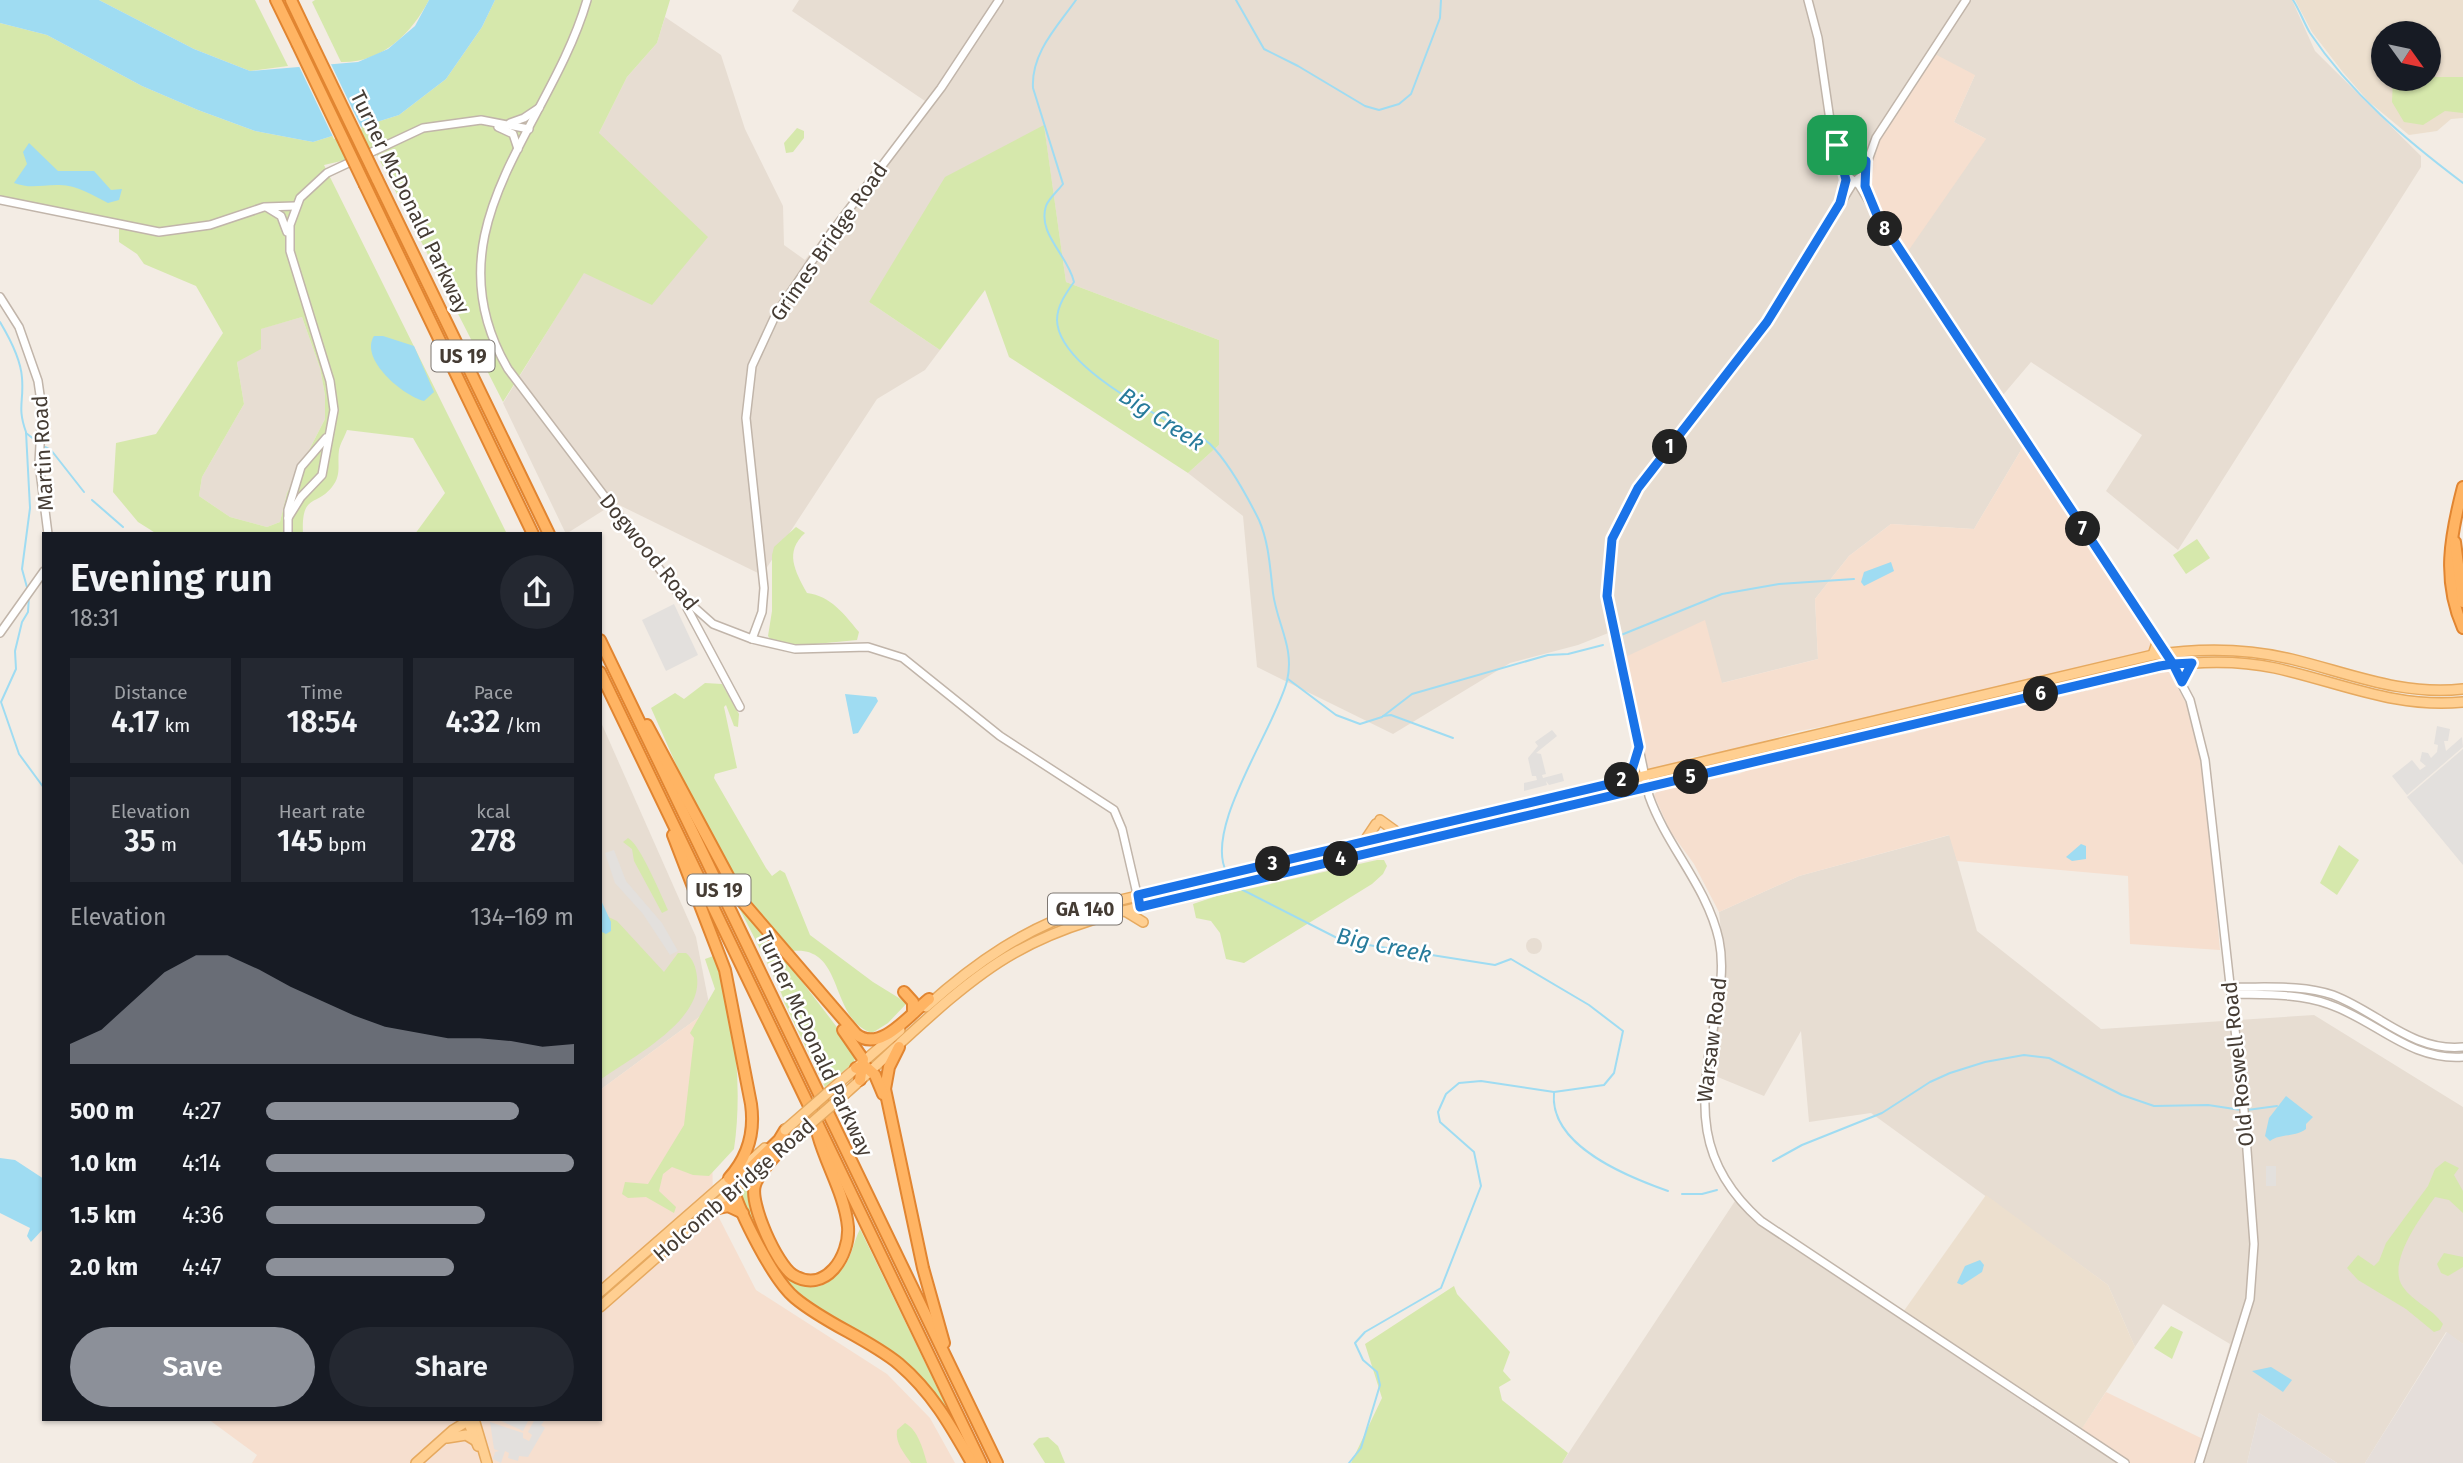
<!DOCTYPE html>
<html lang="en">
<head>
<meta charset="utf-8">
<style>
  :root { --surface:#171b24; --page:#242831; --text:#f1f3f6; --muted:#9ea1a6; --accent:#8c9099 }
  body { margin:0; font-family:"Fira Sans",sans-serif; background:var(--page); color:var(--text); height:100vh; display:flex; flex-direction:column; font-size:26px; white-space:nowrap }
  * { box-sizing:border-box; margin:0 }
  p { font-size:23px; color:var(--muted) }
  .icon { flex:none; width:38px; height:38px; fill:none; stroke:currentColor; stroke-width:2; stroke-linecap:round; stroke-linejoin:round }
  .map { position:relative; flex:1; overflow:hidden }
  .details { position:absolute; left:42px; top:532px; width:560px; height:889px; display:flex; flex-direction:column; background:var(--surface); border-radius:0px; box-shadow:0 2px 5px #0004 }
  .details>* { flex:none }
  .needle { width:46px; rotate:123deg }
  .controls { position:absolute; left:2371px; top:21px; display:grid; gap:14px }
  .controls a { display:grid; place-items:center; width:70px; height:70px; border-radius:50%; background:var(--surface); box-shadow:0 2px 5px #0004; font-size:35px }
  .pin { position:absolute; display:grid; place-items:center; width:60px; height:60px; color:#fff; margin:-30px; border-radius:14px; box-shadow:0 4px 10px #0006 }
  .km { position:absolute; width:35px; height:35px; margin:-18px; border-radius:50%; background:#222; color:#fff; font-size:19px; line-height:35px; text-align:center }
  .round { display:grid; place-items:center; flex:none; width:74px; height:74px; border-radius:37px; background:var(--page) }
  .headline { display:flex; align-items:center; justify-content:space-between; height:119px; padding:0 28px }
  h1 { font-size:38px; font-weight:600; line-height:52px }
  .metrics { display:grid; grid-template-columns:repeat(3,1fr); gap:10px; height:119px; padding:7px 28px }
  .metrics div { display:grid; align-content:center; border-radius:0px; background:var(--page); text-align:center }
  .metrics b { font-size:30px; font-weight:600 }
  .metrics small { font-size:19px; font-weight:400 }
  .metrics p { font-size:19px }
  .chart { height:196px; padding:14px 28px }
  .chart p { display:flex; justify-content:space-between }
  .chart svg { width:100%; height:126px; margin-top:7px; fill:var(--accent); opacity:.7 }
  .cta { display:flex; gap:14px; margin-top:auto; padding:14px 28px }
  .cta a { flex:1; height:80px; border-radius:42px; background:var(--accent); color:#fff; font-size:28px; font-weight:600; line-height:80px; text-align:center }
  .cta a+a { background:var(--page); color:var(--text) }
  ul { padding:0 28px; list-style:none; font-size:23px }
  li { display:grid; grid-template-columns:112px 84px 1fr; align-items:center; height:52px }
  li i { height:18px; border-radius:9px; background:var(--accent) }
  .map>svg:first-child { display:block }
</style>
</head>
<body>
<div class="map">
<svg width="2463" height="1463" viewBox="0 0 2463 1463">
  <rect width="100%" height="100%" fill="#f3ece4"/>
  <g fill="#e7ddd2" fill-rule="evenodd">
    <path d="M799,0H2292L2315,51L2421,156V167L2178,550L2106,491L2142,435L2031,362L1997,402L2024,445L1974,529L1891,524L1849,556L1815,599L1818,659L1722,683L1623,658L1616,630L1578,645L1510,663L1393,734L1257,667L1243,516L1188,473L1219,445V340L1066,282L1044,126L869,302L940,350L925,370L877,399L762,575L615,503L566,534L503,403L584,272L599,133L627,77L657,43L665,17L721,55L745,129L783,206L784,245L805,260L925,101L792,11ZM1975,75L1954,122L1986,139L1853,180Z"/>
    <path d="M302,317L320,368L325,395V419L287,493L280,522L267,527L230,517L199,496L202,477L244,404L237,362L260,329Z"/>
    <path d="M600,720L696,937L710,1009L600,1090Z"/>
    <path d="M1950,835L1977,931L2101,1029L2314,1015L2463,1107V1344L2446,1332L2365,1463H2337L2259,1413L2247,1463H2196L2230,1344L2163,1304L2135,1347L2108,1285L1871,1113L1809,1122L1801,1031L1764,1096L1708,1073L1727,989L1719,912L1799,876Z"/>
    <circle cx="1534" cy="946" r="8"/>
    <path d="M1735,1201L1899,1318L2076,1437L2122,1463H1562Z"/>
  </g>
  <g fill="#f6dfcf">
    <path d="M1931,52L1975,75L1954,122L1986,139L1904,257L1853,180Z"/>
    <path d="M2024,445L2151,641L2150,652L1874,717L1799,731L1729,751L1691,757L1684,762L1651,770L1646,767L1623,658L1705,620L1722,683L1818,659L1815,599L1849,556L1891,524L1974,529Z"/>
    <path d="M2168,670L2187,705L2203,761L2220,950L2130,944L2128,876L1957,861L1949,835L1799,876L1719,912L1694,864L1670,831L1654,795L1659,789L1739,774L1759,765L1915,732L1935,724L2056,695L2092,690L2106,683Z"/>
    <path d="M710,1009L713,1206L756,1290L887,1374L930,1418L955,1463H252L257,1455L208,1419H600V1090Z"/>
    <path d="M2106,1392L2203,1439L2196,1463H2122L2076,1437Z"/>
  </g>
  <g fill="#e5deda">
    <path d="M2447,1332L2463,1344V1463H2365Z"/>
    <path d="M2259,1413L2337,1463H2247Z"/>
  </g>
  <g fill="#ecdfce" fill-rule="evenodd">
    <path d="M2295,0H2463V118L2451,119L2437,131L2409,135L2368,101L2342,71L2312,32ZM2384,33H2429V79H2384Z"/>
    <path d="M1986,1195L2108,1285L2135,1347L2079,1433L1901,1315Z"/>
  </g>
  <g fill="#d6e8ac" fill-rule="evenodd">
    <path d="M99,0H255L288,66L250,71L194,49Z"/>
    <path d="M315,0H429C411,34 382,63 341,62L312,2Z"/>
    <path d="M495,0H670L657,43L627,77L599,133L708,237L652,305L584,273L503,402L376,153L324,165L507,534H415L445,493L413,438L347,430C345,436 340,444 339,450C337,464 342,475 332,487C316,507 301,493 303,534H157L138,522L113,492L116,443L156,434L223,333L196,286L144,264L137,254L119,242V226L0,200V23L47,35L142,86L198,110L255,131L313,142L399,115L446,79L482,27ZM302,317L320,368L325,395V419L287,493L280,522L267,527L230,517L199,496L202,477L244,404L237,362L261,349V329Z"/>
    <path d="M2432,77H2463V113L2445,111L2423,125L2404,122L2392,102L2393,79H2420L2421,84H2427Z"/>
    <path d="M1044,125L1066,282L1219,340V445L1188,473L1009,357L985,290L940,350L869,302L945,177Z"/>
    <path d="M797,128L804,131V138L793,152L786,153L784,143Z"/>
    <path d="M796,527L805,533C784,552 795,571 807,593C831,596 844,614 859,632L857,640L795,646L771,640L768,636L772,611V555L774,547Z"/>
    <path d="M2197,539L2210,558L2186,574L2173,555Z"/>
    <path d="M705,683L722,684L739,714L738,727L734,726L726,705L724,707L737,768L715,774L714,778L766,868L772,876L780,870L785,873L810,935L873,982L907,1003L888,1023L872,1033C829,1019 845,946 793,951C724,886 689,792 651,708L675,693L684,699Z"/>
    <path d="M628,838C640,844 661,895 668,910L662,913L634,861L632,849L623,842Z"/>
    <path d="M2339,845L2359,860L2337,895L2320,883Z"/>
    <path d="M1377,860H1384L1387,866L1383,874L1372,884L1244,963L1226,959L1220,933L1211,921L1196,918L1193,904L1217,896Z"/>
    <path d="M727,884L856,1052L854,1062L825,1087L784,1002C785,994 735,901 727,884Z"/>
    <path d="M600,913L617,921L664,972L678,953H686C693,959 696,967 697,977C703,1021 632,1057 600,1080Z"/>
    <path d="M716,955C735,1014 743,1088 734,1149L709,1176L693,1175L672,1167L663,1174L659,1191L676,1207L674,1213L646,1197L628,1198L622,1194L625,1182L648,1184L684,1125L694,1038L690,1033L715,989L705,959Z"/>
    <path d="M2445,1161L2459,1168L2454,1175L2463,1191V1213L2449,1200L2435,1197C2421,1217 2386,1263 2403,1287C2413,1302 2432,1308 2443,1324L2440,1330L2434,1332L2406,1309L2358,1280L2347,1268L2358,1255L2374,1266L2379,1261L2386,1243L2428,1186L2435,1169Z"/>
    <path d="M750,1182C750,1190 748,1200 751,1208C762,1244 799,1324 843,1268C852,1257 854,1240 860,1229L951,1416L921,1383L800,1299L770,1261L738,1192Z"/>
    <path d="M2444,1253L2463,1257V1267L2448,1276L2441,1273L2437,1264Z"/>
    <path d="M1454,1286L1457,1294L1510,1352L1503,1371L1511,1380L1499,1387L1502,1400L1568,1453L1562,1463H1351L1382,1398L1365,1344Z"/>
    <path d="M2171,1326L2183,1332L2172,1359L2154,1348Z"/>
    <path d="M905,1423C918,1430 923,1449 927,1463H911C904,1453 895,1443 897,1430Z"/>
    <path d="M1048,1437L1058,1446L1065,1463H1045L1033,1444L1039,1438Z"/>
  </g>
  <g fill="#e3e0dd">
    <path d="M674,604L698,655L666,671L642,620Z"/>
    <path d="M2437,726L2450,729L2448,741H2444L2446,751L2462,737L2463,747L2407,795L2392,776L2412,760L2420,770L2426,766L2420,761L2422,752L2428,753L2431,758L2437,752L2438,745L2434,744Z"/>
    <path d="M1552,730L1557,736L1536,753L1541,754L1546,774L1542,775L1543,778L1562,773L1564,781L1549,785L1546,781L1547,785L1524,791V783L1537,780L1536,776H1532L1528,758L1538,746L1535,742Z"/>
    <path d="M2463,749V865L2407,797Z"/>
    <path d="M614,850L626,881L662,923L678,951L670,955L643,914L615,883L605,853Z"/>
    <rect x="2266" y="1166" width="10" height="20"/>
    <path d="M497,1419H529L523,1431Z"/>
    <path d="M535,1419L544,1421L541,1425L545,1428L528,1457L519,1456L518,1461L508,1458L509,1453L505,1451L501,1463L493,1459L495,1452L499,1451L494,1449L490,1422L523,1433V1438L529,1441L532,1435L528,1432Z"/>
  </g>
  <g fill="#9fdcf2">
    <path d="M0,0H99L194,49L250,71L358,62L388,49L415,26L429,0H495L482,27L446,79L399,115L313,142L255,131L198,110L142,86L47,35L0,23Z"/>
    <path d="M29,143L58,171H94L111,190L122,189L119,200L108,203C92,195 76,184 57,185C40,185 30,189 14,183L27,164L23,152Z"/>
    <path d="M374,336H383L414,346L434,392L424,401C403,396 359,359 374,336Z"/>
    <path d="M1891,562L1894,571L1864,586L1861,582L1864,572Z"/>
    <path d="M845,694L876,697L878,701L858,733L853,734Z"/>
    <path d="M2081,844L2086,846V859L2072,861L2066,857Z"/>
    <path d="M600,898L611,922V931L606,934L600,931Z"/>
    <path d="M2286,1096L2313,1117L2306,1124V1129C2293,1138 2281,1133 2270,1141L2265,1136L2269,1118Z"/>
    <path d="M0,1158L15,1160L44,1179V1228L31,1242L27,1236L30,1228L0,1213Z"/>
    <path d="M1980,1260L1984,1265L1982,1272L1962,1285L1957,1283L1965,1266Z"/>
    <path d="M2271,1367L2292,1380L2283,1392L2252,1371Z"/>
  </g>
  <path fill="#f3ece4" d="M329,60L362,129L334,139L297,62Z"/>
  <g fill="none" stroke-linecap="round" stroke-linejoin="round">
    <g stroke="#9fdcf2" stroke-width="2">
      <path d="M1076,0C1057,27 1031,53 1033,88L1063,184C1057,192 1049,198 1046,206C1037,234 1068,255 1074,282C1066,293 1057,306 1057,320C1058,361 1136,404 1168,421C1182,428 1198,433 1210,444C1229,463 1247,496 1259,520C1269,543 1270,568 1273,593C1277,624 1295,648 1287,681C1275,728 1202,830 1227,873"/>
      <path d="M1236,0L1264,49L1298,66L1365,106L1379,110L1399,104L1411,94L1440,18L1441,0"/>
      <path d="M2293,0C2300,11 2304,23 2310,33C2351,94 2406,140 2463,183"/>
      <path d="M0,322C9,337 21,361 22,378C24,402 17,407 26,432L30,508L22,569L28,591"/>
      <path d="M26,433L35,440"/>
      <path d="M43,446L51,450L84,492"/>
      <path d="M92,500L123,527"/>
      <path d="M29,596L28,612L22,622L15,651L16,669L1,702L19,754L44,788"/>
      <path d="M1621,635L1722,594L1779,584L1854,579"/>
      <path d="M1288,679L1336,715L1360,724L1382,717L1412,694L1548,655L1568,654L1603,645"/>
      <path d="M1383,716L1391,715L1453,738"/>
      <path d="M1239,888L1343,941L1495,965L1511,959L1589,1005L1623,1031L1614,1073L1604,1085L1554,1092L1481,1081L1459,1083L1446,1094L1438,1112L1440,1122L1474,1152L1481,1186L1441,1288L1365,1332L1355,1343L1363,1360L1377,1372L1380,1385L1361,1448L1349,1463"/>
      <path d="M1554,1093C1549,1146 1628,1177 1668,1191"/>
      <path d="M2247,1110L2277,1106"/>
      <path d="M1773,1161L1802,1145L1882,1113L1930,1082L1950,1073L1985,1062L2024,1055L2049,1058L2122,1095L2154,1106L2208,1105L2241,1110"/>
      <path d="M1682,1194H1702L1717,1190"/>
    </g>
    <defs>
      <g id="minor">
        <path d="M587,0C550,128 426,229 508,369L677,592L713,624L752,639L795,649L868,647L903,658L1000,736L1114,810L1122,829L1140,907"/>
        <path d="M1808,0L1818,38L1830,120L1843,163"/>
        <path d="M510,123L524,118L539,108"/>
        <path d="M498,127L513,134L518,149"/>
        <path d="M1841,145L1866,161L1867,194"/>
        <path d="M1823,158L1832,154L1837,145"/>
        <path d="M1867,163L1876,138L1966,0"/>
        <path d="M1866,172L1853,183L1767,322L1638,488L1612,539L1607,595L1649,796C1667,847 1707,886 1719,940C1725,969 1719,997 1714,1025C1699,1104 1695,1163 1761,1221L2125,1463"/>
        <path d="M1845,174L1859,185L1895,244L2162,647L2190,700L2205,760L2244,1110L2254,1244L2250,1299L2199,1463"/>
        <path d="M0,200L159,232L210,225L264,207L295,206"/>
        <path d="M268,208L281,216L287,232"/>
        <path d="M0,297L19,327L38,381L42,409L39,463L48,534"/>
        <path d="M288,518L301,497L322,475L334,410L330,381L290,251V225L300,198L327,173L423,128L481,120L529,129"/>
        <path d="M288,534V510L301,467L326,438"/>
        <path d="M687,608L740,707"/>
        <path d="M0,633L44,571"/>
        <path d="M752,639L762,612L764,588L746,418L752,366L776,314L831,233L941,88L999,0"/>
        <path d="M2230,987C2263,988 2302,984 2333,995C2378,1012 2412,1052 2463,1047"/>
        <path d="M2231,994C2262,995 2298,993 2328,1004C2376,1020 2409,1061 2463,1057"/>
      </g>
      <g id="major">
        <path d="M2153,655L2158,640"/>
        <path d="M2182,682L2192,663"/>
        <path d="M1624,779L1633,767L1639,746"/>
        <path d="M1380,820L1398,833"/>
        <path d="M1364,842L1376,824"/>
        <path d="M1125,911L1143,922"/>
        <path d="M926,1007C976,962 1027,927 1091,907L2153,655C2199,648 2245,648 2291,659C2349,673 2401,696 2463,689"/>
        <path d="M840,1082L900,1030"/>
        <path d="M846,1093C896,1049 957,985 1014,953C1073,919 1141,907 1206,891L2163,666C2200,661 2238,660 2275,668C2339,682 2396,709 2463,702"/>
        <path d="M600,1292L765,1148"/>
        <path d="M600,1307L765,1162"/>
        <path d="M474,1419L487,1463"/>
        <path d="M468,1421L478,1446"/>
        <path d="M447,1438L466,1435L476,1441"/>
        <path d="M416,1463L453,1430L471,1419"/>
      </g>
      <g id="highway">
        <path d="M276,0L297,43"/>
        <path d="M291,0L311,42"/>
        <path d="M377,179L549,534"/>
        <path d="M365,185L533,534"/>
        <path d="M2463,487C2450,537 2442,580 2463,628"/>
        <path d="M2455,542L2463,602"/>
        <path d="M600,640L997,1463"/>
        <path d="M600,672L981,1463"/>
        <path d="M647,725L741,900L856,1034C880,1054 910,1014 929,999"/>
        <path d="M673,835L725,970L751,1104C755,1132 748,1157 729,1178"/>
        <path d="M904,992L913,1002V1012"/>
        <path d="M843,1030L863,1059L860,1080"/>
        <path d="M899,1047L889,1067L885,1089L923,1268L944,1343"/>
        <path d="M856,1068L866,1067L875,1075L883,1094"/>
        <path d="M785,1130L779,1140L732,1186C740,1213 773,1280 795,1298C826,1324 867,1338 899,1364C932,1392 951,1426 972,1463"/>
        <path d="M780,1150C771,1161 759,1172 755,1185C749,1203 777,1265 793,1275C826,1295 850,1255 848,1227C845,1195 826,1165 818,1135"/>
        <path d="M710,1210L728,1206L743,1213"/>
      </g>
    </defs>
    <use href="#minor" stroke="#c1b5aa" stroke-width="10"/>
    <use href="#major" stroke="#e6a95f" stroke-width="12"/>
    <use href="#highway" stroke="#e18531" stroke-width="14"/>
    <use href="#minor" stroke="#fff" stroke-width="7"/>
    <use href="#major" stroke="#ffcf91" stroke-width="9"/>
    <use href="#highway" stroke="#ffb463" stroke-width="10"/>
    <defs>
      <g id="major-bridge">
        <path d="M785,1130L840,1082"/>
        <path d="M791,1141L846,1093"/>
      </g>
      <g id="highway-bridge">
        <path d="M311,42L377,179"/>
        <path d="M297,43L365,185"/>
      </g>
    </defs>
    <use href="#major-bridge" stroke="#e6a95f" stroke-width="12" stroke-linecap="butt"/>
    <use href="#highway-bridge" stroke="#e18531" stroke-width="14" stroke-linecap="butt"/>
    <use href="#major-bridge" stroke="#ffcf91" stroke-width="9"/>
    <use href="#highway-bridge" stroke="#ffb463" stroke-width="10"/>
  </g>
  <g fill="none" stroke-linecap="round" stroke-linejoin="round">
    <defs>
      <path id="route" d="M1837,145L1846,180L1840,203L1767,322L1638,488L1612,539L1607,596L1639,747L1632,770L1622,781L1138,895L1140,907L2160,666L2173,664L2182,682L2192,663L2173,664L1877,215L1865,186L1866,161L1846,150L1835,136L1837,145"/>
    </defs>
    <use href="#route" stroke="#fff" stroke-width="14"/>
    <use href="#route" stroke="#1a73e8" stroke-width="9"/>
  </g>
  <g text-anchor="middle" stroke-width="5" stroke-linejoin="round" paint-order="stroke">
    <g fill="#fff" stroke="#7d7671" stroke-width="2">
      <rect x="431.5" y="340.5" width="63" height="31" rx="5"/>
      <rect x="687.5" y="874.5" width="63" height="31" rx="5"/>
      <rect x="1048" y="893.5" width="74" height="31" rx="5"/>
    </g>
    <g font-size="19" font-weight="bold" fill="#453c34">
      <text x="463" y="363">US 19</text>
      <text x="719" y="897">US 19</text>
      <text x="1085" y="916">GA 140</text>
    </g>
    <g font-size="21" fill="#453c34" stroke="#fff">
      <text transform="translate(410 202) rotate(64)" y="7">Turner McDonald Parkway</text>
      <text transform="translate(829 242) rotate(-55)" y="7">Grimes Bridge Road</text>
      <text transform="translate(43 453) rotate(-93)" y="7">Martin Road</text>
      <text transform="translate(649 552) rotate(51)" y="7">Dogwood Road</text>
      <text transform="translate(1712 1040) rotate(-83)" y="7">Warsaw Road</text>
      <text transform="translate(815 1044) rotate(65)" y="7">Turner McDonald Parkway</text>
      <text transform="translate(2238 1064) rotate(-96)" y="7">Old Roswell Road</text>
      <text transform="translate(734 1190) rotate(-41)" y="7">Holcomb Bridge Road</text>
    </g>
    <g font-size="23" font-style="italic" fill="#277b9b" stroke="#fff">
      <text transform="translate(1162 419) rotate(33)" y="8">Big Creek</text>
      <text transform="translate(1384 945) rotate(12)" y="8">Big Creek</text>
    </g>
  </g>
</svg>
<div class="controls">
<a><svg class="needle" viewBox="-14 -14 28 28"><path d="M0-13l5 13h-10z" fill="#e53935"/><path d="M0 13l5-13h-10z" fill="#9ea1a6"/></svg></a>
</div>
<div class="pin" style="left:1837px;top:145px;background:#1e9e55"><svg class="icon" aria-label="arrive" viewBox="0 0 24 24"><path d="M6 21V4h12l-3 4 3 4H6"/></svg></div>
<b class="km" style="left:1670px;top:447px">1</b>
<b class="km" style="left:1622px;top:780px">2</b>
<b class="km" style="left:1273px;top:864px">3</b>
<b class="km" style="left:1341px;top:859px">4</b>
<b class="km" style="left:1691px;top:777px">5</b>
<b class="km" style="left:2041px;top:694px">6</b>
<b class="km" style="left:2083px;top:529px">7</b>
<b class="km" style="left:1885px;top:229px">8</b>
<section class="details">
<div class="headline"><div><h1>Evening run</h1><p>18:31</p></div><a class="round"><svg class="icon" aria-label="share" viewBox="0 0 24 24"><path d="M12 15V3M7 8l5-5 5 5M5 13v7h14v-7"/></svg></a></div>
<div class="metrics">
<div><p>Distance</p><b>4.17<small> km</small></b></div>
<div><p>Time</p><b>18:54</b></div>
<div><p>Pace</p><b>4:32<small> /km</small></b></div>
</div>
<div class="metrics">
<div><p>Elevation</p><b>35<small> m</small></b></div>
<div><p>Heart rate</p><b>145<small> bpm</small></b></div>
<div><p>kcal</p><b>278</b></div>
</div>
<div class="chart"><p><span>Elevation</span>134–169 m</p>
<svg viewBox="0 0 160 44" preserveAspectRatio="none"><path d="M0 44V37L10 32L20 22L30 12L40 6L50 6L60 11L70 17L80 22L90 27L100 31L110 33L120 35L130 35L140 36L150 38L160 37V44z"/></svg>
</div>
<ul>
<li><b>500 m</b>4:27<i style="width:82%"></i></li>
<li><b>1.0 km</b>4:14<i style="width:100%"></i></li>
<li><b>1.5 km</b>4:36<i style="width:71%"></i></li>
<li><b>2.0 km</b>4:47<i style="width:61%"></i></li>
</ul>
<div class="cta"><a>Save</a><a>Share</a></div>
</section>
</div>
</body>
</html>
